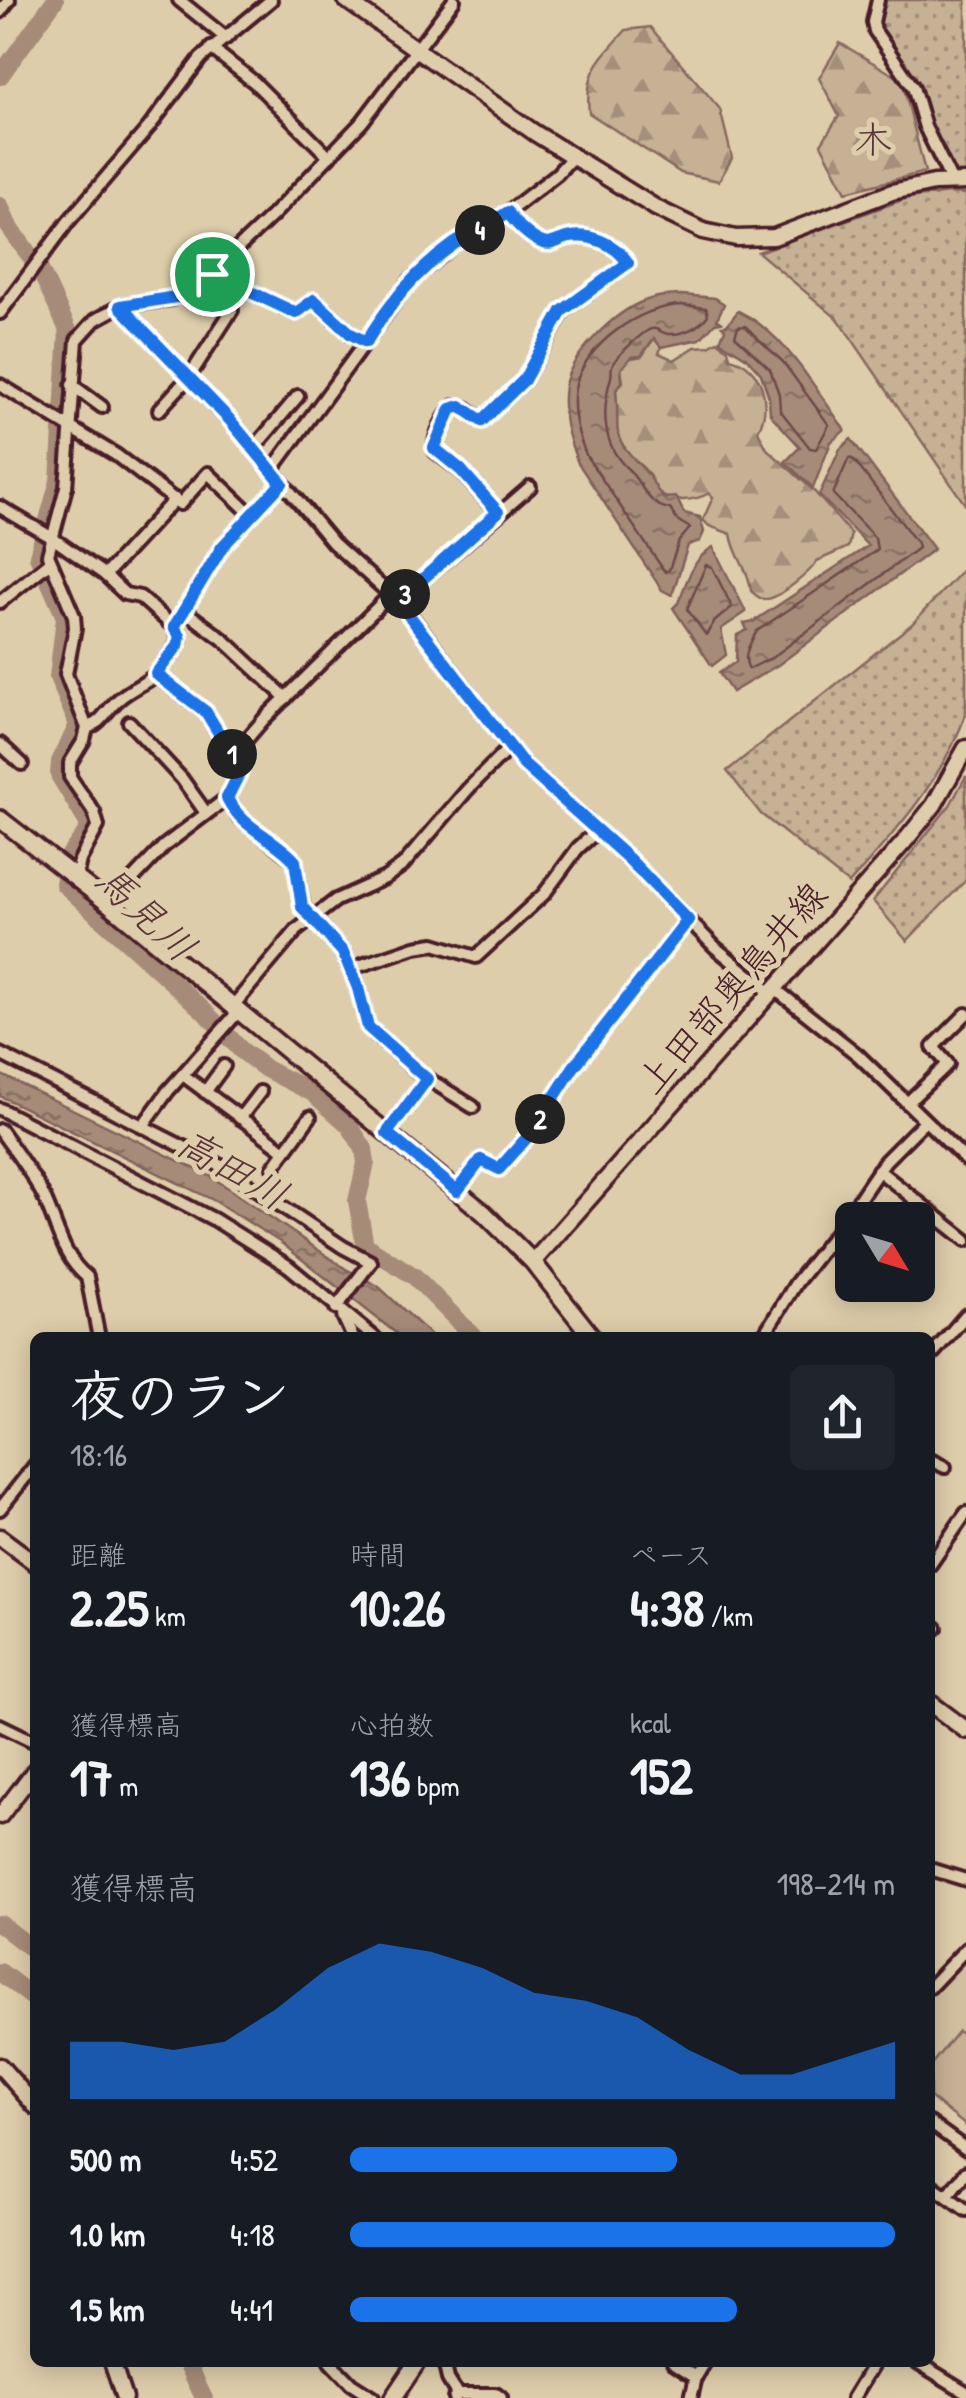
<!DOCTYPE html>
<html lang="ja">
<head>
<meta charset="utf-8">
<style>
  :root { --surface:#171b24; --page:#20242c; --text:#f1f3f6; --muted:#9ea1a6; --accent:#1a73e8 }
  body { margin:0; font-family:"Patrick Hand","Klee One",sans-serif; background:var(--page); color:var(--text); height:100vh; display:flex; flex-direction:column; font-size:38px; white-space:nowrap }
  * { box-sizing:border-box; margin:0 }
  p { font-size:32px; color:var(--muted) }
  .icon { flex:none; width:55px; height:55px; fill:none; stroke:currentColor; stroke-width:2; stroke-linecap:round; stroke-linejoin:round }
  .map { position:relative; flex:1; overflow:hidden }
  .panel { position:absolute; left:30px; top:1332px; width:905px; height:1035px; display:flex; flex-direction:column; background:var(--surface); border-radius:15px; box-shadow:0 5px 25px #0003 }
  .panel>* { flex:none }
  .needle { width:65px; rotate:128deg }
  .tools { position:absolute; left:835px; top:1202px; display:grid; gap:20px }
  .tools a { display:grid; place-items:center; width:100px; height:100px; border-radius:15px; background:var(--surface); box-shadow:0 5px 25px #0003; font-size:50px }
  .pin { position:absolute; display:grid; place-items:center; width:85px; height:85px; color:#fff; margin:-42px; border:5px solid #fff; border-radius:50%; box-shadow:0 2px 10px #0007 }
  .km { position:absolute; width:50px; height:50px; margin:-25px; border-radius:50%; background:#222; color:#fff; font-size:28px; line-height:50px; text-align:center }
  .round { display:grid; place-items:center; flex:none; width:105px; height:105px; border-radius:15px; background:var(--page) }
  .headline { display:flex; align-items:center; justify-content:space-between; height:170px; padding:0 40px }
  h1 { font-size:55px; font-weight:800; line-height:75px }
  .metrics { display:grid; grid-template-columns:repeat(3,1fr); gap:15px; height:170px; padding:10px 40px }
  .metrics div { display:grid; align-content:center }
  .metrics b { font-size:50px; font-weight:800 }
  .metrics small { font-size:28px; font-weight:400 }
  .metrics p { font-size:28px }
  .chart { height:280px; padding:20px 40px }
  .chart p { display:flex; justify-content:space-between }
  .chart svg { width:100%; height:180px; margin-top:10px; fill:var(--accent); opacity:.7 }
  ul { padding:0 40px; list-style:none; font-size:32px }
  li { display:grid; grid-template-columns:160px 120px 1fr; align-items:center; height:75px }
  li i { height:25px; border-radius:12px; background:var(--accent) }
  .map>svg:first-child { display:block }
</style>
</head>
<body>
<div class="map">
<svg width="966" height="2398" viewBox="0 0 966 2398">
  <defs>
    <pattern id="forest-firs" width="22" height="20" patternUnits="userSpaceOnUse" patternTransform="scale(2.5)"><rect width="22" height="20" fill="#c6b195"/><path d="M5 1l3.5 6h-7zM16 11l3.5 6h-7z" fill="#a38f7a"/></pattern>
    <pattern id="park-dots" width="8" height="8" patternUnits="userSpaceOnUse" patternTransform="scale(2.5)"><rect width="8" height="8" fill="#c6b195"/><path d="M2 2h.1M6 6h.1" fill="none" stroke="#a38f7a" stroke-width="1.8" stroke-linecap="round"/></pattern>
    <pattern id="water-ripples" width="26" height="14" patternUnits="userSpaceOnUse" patternTransform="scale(2.5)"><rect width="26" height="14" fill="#a68b79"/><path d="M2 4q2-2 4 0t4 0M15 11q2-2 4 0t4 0" fill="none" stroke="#897163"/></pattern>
  </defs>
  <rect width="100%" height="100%" fill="#decdaa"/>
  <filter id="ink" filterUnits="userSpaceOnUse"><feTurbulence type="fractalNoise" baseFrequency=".01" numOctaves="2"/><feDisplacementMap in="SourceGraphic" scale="20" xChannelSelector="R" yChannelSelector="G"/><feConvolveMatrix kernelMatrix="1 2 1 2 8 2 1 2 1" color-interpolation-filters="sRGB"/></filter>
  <g filter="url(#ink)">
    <path fill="#d2bfa0" d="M966,1956V2127L930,2100V1993L946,1981Z"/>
    <g fill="url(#forest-firs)" stroke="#886860" stroke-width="2.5">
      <path d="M650,27L720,109L732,158L719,181L681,173L589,113C584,71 600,60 626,30Z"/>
      <path d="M840,43L902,80L925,172L846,192L821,144L839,116L819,78Z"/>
      <path d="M654,338L661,347L659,353L674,360L695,347L709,346L717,341L728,349L730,358C762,365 773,404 758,431L767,449L813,490L851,534L848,547L817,561C811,572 779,598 767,599C760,600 757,596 751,591C750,571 734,556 731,534L709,526L703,520L713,497L709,493C696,501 669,504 658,492C652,486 652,478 647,472C637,460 622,453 618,436C614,421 617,403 616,390L623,382L621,369L631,358L642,356Z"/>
    </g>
    <g fill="url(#park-dots)" stroke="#886860" stroke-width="2.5">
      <path d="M883,0H966V175L955,174L880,34L877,19Z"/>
      <path d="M950,193L966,194V506L839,320L758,252L908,198Z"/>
      <path d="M966,566V714C941,782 896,831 849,884L761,814L727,771L912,624Z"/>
      <path d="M966,776V880L907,941L873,901L950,805Z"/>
    </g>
    <path fill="#c6b195" stroke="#886860" stroke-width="2.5" d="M958,2031L966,2037V2126L930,2097V2066Z"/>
    <g fill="url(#water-ripples)" stroke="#81605a" stroke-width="2.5">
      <path d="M682,295L715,298L724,304L717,319L721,322L715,323L700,339L661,347L654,338L641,356L631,357L621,369L622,382L616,390C621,438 607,431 645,471C654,480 654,489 664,498L676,497L684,513L700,517L704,532L700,541L688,545L672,595L662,590L578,463C568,438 561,413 565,386C570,355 615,312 644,301C656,296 669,295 682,295Z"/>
      <path d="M738,311C786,334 815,389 845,430L831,442L813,488L785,462L800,447L770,414L769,397L761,374L747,358L720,341L725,329L722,326L727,325Z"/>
      <path d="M851,439L934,549L778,665L732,692L719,673L736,662L737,635L747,630L744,623L754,621L868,546L819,495L840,449Z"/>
      <path d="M713,547L746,612L721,629L726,655L712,666L673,608L678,603C688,580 692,559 713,547Z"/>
      <path d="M0,1074L212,1177L346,1269L378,1286L433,1337H401L280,1242L215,1201L0,1096Z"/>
    </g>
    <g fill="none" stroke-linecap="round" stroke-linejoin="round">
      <g stroke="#6f4a4a" stroke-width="2.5">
        <path d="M682,305L706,308L708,315C700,327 683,335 668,334C660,333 656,325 647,331C640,335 618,355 614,362C609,369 613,369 611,377C602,408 601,445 628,469C643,484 647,506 670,509L677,520L690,528L679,541L669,570L665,572L587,457C578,436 571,412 575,388C584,344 641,306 682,305Z"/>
        <path d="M745,326L783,362L829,425L816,449L810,448L780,410L779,394L770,369L735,336L738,327Z"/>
        <path d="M849,458L854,460L917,543L918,548L773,657L749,669C741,656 751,642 757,631L877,550L875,538L833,494Z"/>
        <path d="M706,565L712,567L732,607L714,622L706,635L687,609Z"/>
      </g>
      <g stroke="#a68b79" stroke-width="18">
        <path d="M0,76L55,0"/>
        <path d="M0,206L8,225L40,270L68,330L59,481L38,556L65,617L58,677L78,725L60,762L59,775L88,823V830L69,856L64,884L205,1012L241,1050L266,1069L313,1093L349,1125L364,1149L366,1163L357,1201L365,1245L414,1276L475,1338"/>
        <path d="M0,1924L35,1951"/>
        <path d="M0,1972L35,1999"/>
        <path d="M187,2362L204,2398"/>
      </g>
      <defs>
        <g id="street">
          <path d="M179,0L226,38"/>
          <path d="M878,0L873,22L875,31L913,87L925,127L952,182"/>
          <path d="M0,12L9,0"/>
          <path d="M211,48L254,82L329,157"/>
          <path d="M211,274L296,313L314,300L351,334L366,342"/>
          <path d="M120,306L238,429L333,543L404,607L524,765L629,859L716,948L771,993"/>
          <path d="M0,313L68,222L149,127L201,58L271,0"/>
          <path d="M0,385L116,455L180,504L208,473L252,515"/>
          <path d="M72,385L102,407"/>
          <path d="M159,410L189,377L232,310"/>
          <path d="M254,448L298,396"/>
          <path d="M272,470L410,281L456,243L508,212L557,174L574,155"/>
          <path d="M0,507L51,537L105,575L125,594L140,597L174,627L180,640L156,675L206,712L240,772L227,798L164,846L109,904"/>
          <path d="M497,512L461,471L435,451C433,437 444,415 455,406L466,408L482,421L524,381L563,311L628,263C615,244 589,232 566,238C558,240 551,246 543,243C530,239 514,223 508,212"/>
          <path d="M105,575L175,499"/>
          <path d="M398,601L530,487"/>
          <path d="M0,602L49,563"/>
          <path d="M185,611L224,640L286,698"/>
          <path d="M174,627L222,547L282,483"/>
          <path d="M129,722L182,779L206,813"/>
          <path d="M87,728C102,723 107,709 119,699C129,690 144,684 156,675"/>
          <path d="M0,744L22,764"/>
          <path d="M233,755L264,719L390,595"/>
          <path d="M227,798L239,817L295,861L303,907L343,952L358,988L368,1027L420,1074L473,1107"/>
          <path d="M76,878L80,860L98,826L94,812L70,777V763L84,740L87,728L66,674L75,628L74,616L48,555L66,487L77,340L95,320L120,306L172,299L199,285L273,215L362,122L454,0"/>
          <path d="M350,969L415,947L434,944L476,957L544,894L578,848L597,831"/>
          <path d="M775,989L858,1055L966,1160"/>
          <path d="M233,1006L297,930L336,900L385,878L403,865L468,789L510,747"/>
          <path d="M0,1054L223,1167L343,1247L371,1262L336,1308"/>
          <path d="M183,1075L285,1151"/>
          <path d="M205,1092L224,1066"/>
          <path d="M907,1103L948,1064L933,1047L966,1014"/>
          <path d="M0,1109L215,1220L288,1266L375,1338"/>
          <path d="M240,1118L260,1092"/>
          <path d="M142,1127L168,1091L239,1011"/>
          <path d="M0,1130C15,1151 31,1172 43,1195C57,1223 61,1256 87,1277L99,1338"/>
          <path d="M387,1133L427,1079"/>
          <path d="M273,1168L310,1117"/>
          <path d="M878,1170L966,1240"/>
          <path d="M457,1191L481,1160L499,1169L532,1133L573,1068L688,920"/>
          <path d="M343,1316L353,1338"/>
          <path d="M762,1338L796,1283L841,1226L885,1161L925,1121"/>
          <path d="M930,1357L966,1315"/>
          <path d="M930,1460L945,1467"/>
          <path d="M0,1509L35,1465"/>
          <path d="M930,1565L966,1513"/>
          <path d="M930,1624L936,1628"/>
          <path d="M0,1725L35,1742"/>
          <path d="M930,1869L966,1880"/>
          <path d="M930,1987L966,1949"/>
          <path d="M930,2123L966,2149"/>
          <path d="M930,2184L966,2210"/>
          <path d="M947,2196L966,2172"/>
          <path d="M330,2362L351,2384L373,2398"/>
          <path d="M444,2362L448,2379L457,2394"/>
          <path d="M673,2362L696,2377"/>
          <path d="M917,2362L966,2392"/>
          <path d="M454,2398L457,2394H496L501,2398"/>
          <path d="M691,2398L696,2377L705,2362"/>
          <path d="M853,2398L875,2362"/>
        </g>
        <g id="secondary">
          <path d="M346,0L535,133L656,208L703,231L736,238L774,237L892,192L934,183L966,182"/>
          <path d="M533,1262L905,841L934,805L966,748"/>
          <path d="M0,1537L35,1563"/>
          <path d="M0,1816L35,1770"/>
          <path d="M0,2066L35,2106"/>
          <path d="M112,2362L124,2398"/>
        </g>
        <g id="primary">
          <path d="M0,819L109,904L484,1213L533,1262L593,1338"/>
          <path d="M930,1703L966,1730"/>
          <path d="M393,2398L417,2362"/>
        </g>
      </defs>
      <use href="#street" stroke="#4a1f2b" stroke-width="18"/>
      <use href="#secondary" stroke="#4a1f2b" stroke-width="21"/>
      <use href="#primary" stroke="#4a1f2b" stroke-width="22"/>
      <use href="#street" stroke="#decdaa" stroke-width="10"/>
      <use href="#secondary" stroke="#decdaa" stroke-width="14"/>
      <use href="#primary" stroke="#decdaa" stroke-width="15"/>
    </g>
  </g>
  <g fill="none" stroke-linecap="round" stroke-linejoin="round" filter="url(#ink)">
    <defs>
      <path id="route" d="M508,212C514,223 531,239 543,243C552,246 558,240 566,238C589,232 616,244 628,263L562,311L524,380L482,421L460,406L451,409L434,448L461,470L498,512L398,601L524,765L629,859L688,920L573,1068L532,1132L499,1169L481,1160L457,1191L387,1133L427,1079L368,1027L358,988L343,952L302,907L295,861C274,837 242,829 227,798L240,772L232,755L206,712L156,674L178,645L180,636L174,627L222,547L282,483L229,419L120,306L182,296L212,274L296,313L314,300L351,334L366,342C390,303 416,271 454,244C471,232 490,224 508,212Z"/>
    </defs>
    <use href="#route" stroke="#fff" stroke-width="20"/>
    <use href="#route" stroke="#1a73e8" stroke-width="12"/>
  </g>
  <g text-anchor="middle" stroke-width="10" stroke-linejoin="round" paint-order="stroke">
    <g font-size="38" fill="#5d353b" stroke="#decdaa">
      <text x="873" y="153">木</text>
    </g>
    <g font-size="38" fill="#4a1f2b" stroke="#decdaa">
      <text transform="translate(732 988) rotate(-49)" y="13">上田部奥鳥井線</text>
    </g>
    <g font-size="40" font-style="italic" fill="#5c353b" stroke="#decdaa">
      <text transform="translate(146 913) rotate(43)" y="14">馬見川</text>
      <text transform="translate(233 1169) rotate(30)" y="14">高田川</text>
    </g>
  </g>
</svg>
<div class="tools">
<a><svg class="needle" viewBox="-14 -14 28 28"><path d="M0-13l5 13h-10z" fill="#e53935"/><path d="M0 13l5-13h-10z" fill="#9ea1a6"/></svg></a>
</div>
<div class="pin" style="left:212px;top:274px;background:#1e9e55"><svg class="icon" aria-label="arrive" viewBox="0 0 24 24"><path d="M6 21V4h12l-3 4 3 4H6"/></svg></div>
<b class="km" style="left:232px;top:754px">1</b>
<b class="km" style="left:540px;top:1119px">2</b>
<b class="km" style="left:405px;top:594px">3</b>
<b class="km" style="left:480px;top:230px">4</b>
<section class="panel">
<div class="headline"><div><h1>夜のラン</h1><p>18:16</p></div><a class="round"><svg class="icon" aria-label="share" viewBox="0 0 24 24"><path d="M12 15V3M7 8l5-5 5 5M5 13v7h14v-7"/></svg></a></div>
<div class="metrics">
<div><p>距離</p><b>2.25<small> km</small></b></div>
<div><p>時間</p><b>10:26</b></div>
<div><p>ペース</p><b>4:38<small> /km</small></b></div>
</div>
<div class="metrics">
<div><p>獲得標高</p><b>17<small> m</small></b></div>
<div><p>心拍数</p><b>136<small> bpm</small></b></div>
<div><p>kcal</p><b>152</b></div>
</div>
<div class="chart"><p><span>獲得標高</span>198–214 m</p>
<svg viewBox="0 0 160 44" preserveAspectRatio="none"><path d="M0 44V30L10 30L20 32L30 30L40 22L50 12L60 6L70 8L80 12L90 18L100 20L110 24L120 32L130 38L140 38L150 34L160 30V44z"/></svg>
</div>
<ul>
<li><b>500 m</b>4:52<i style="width:60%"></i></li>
<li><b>1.0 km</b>4:18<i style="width:100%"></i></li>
<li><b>1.5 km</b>4:41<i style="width:71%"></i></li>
</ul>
</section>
</div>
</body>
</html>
